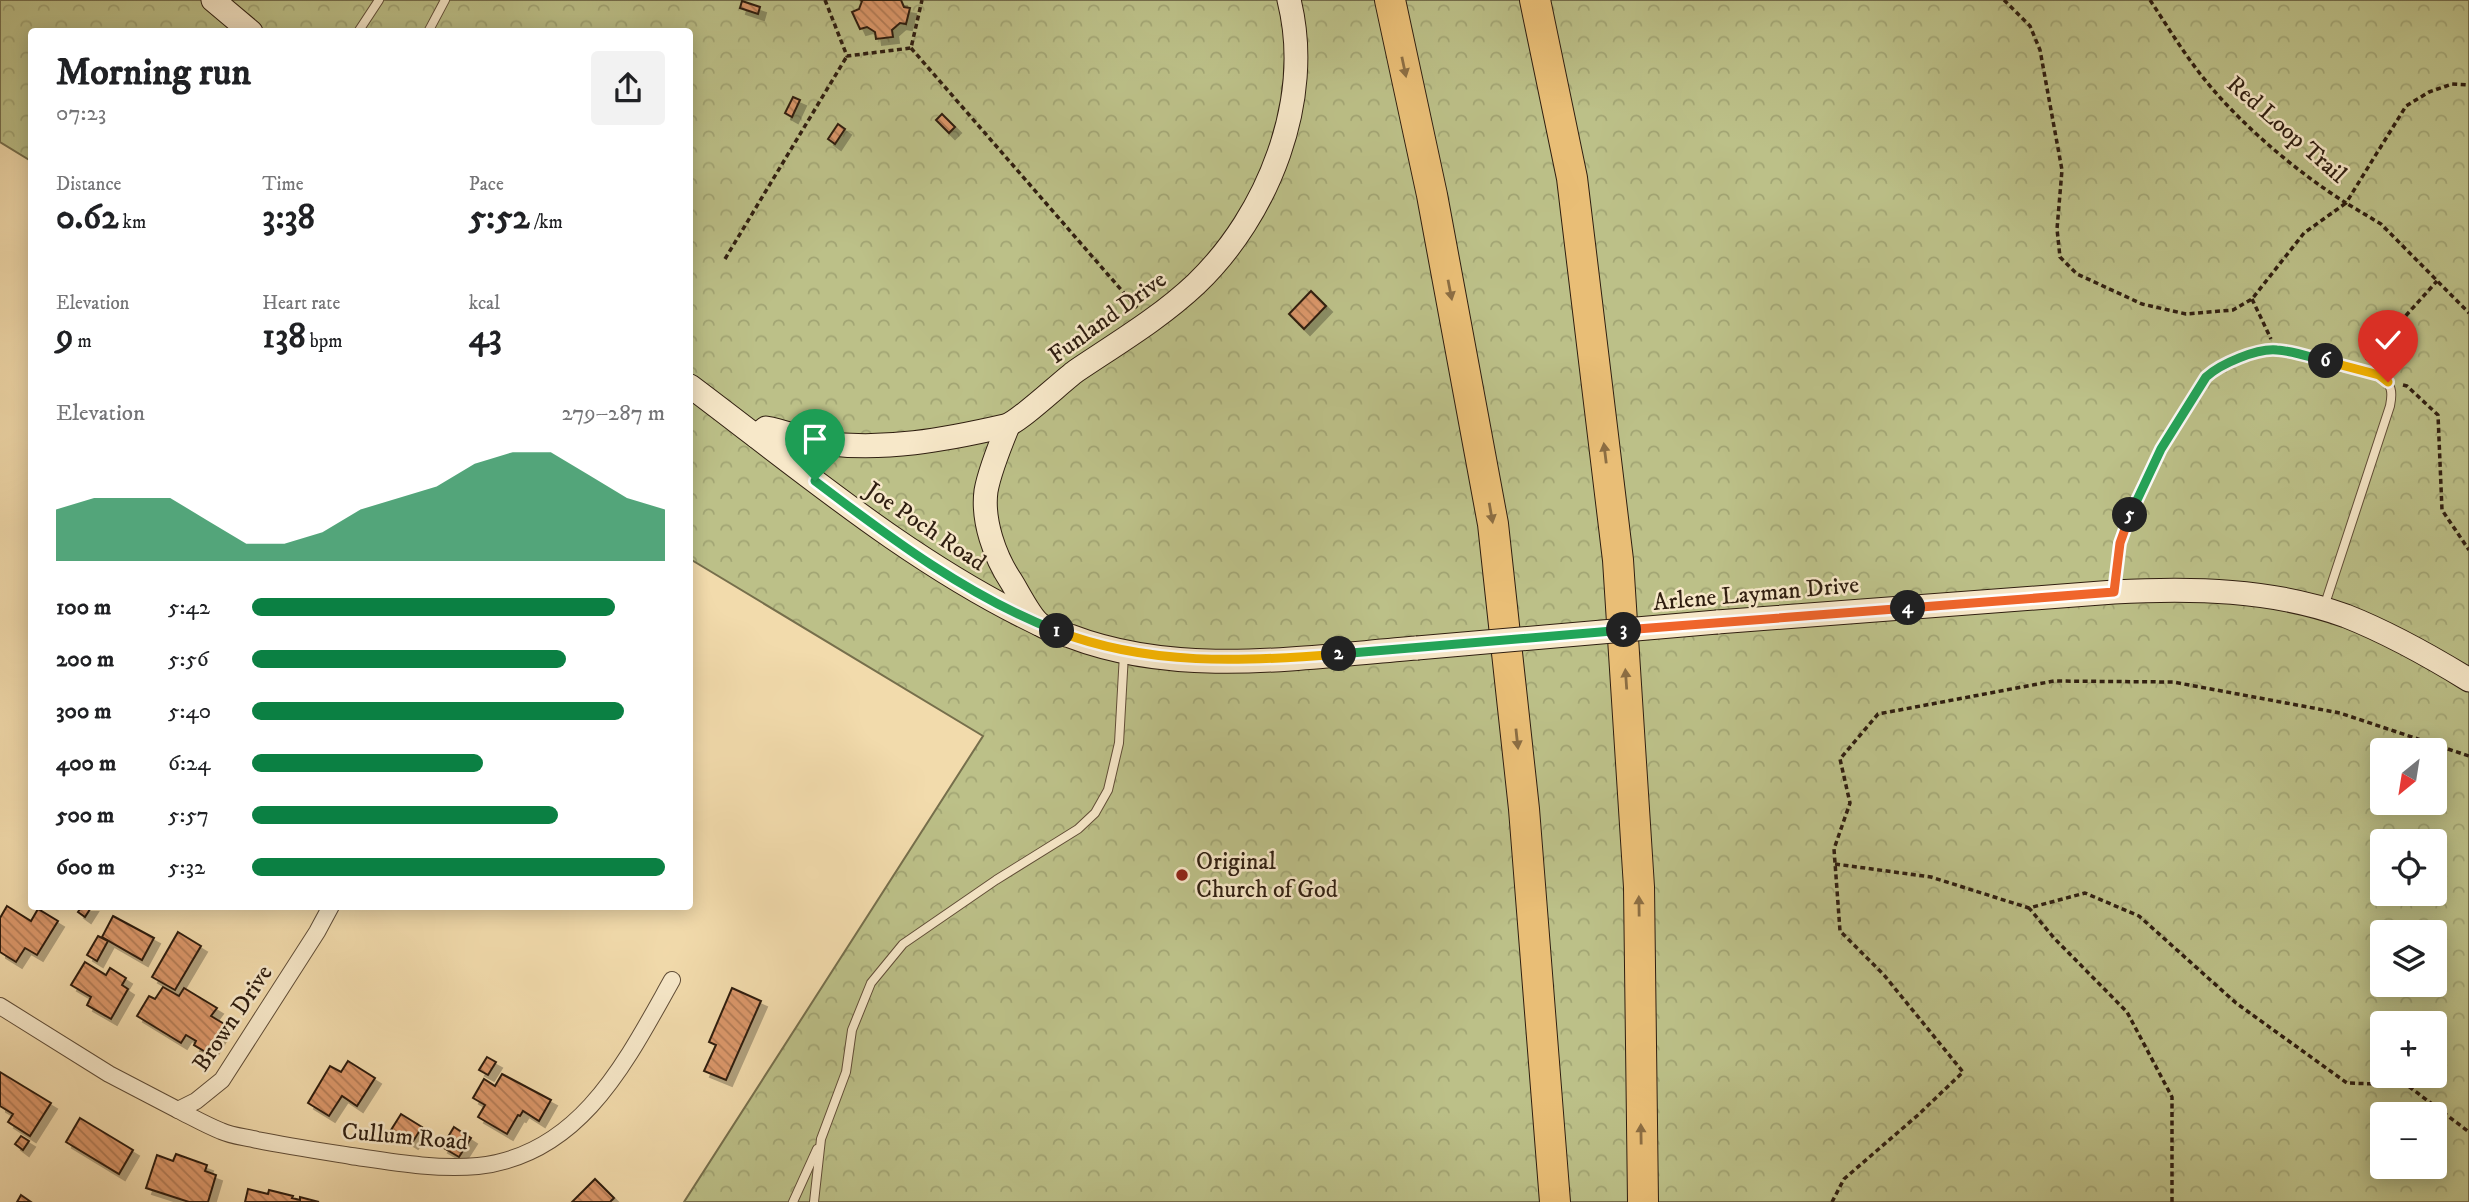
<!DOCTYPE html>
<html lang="en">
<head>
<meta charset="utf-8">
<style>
  :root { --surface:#fff; --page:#f2f2f2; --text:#202124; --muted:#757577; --accent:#0b8043 }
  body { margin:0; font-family:"IM FELL DW Pica",serif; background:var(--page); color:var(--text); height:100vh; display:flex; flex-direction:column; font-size:26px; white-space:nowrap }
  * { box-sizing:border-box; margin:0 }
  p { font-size:23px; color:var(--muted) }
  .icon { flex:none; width:38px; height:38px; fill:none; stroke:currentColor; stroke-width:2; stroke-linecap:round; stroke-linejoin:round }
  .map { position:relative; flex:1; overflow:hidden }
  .drawer { position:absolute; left:28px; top:28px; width:665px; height:882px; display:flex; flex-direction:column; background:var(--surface); border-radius:7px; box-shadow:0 4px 18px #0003 }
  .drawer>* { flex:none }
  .needle { width:46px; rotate:210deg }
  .tools { position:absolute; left:2370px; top:738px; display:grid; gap:14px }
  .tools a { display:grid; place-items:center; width:77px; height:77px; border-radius:7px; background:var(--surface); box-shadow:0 4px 18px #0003; font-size:35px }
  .pin { position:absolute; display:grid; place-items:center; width:60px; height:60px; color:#fff; margin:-72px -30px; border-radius:50% 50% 50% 0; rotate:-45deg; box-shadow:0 0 7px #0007 }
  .pin .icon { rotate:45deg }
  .km { position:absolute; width:35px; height:35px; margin:-18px; border-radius:50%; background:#222; color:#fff; font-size:19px; line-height:35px; text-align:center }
  .round { display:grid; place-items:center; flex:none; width:74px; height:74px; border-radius:7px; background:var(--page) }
  .overview { display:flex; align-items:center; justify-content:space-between; height:119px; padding:0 28px }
  h1 { font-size:38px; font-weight:800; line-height:52px }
  .metrics { display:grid; grid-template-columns:repeat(3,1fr); gap:10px; height:119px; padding:7px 28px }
  .metrics div { display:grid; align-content:center }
  .metrics b { font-size:35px; font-weight:800 }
  .metrics small { font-size:19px; font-weight:400 }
  .metrics p { font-size:19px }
  .chart { height:196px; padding:14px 28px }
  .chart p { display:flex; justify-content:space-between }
  .chart svg { width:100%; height:126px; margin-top:7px; fill:var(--accent); opacity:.7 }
  ul { padding:0 28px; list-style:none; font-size:23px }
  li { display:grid; grid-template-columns:112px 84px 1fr; align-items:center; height:52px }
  li i { height:18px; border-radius:9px; background:var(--accent) }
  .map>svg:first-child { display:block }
</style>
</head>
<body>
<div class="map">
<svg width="2469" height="1202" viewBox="0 0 2469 1202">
  <defs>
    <pattern id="park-crowns" width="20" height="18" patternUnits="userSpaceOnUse" patternTransform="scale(1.75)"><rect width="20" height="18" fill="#bcc088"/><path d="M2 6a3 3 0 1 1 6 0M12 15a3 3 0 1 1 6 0" fill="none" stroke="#a2a574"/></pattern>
    <pattern id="building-back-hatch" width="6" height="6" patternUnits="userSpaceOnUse" patternTransform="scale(1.75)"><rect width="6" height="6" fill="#db976a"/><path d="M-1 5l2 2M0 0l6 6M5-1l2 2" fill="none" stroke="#b27b56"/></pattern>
    <filter id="shadow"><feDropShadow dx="6" dy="6" stdDeviation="0" flood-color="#0004"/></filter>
  </defs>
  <rect width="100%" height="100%" fill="#f2dbac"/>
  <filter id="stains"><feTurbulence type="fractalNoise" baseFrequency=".00286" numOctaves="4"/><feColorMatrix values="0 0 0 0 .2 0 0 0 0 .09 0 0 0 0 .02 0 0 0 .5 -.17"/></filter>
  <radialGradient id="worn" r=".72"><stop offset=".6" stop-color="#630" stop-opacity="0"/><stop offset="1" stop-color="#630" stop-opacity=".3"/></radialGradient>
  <path fill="url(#park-crowns)" stroke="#766f4c" stroke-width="2" fill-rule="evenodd" d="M0,0H2469V1202H684L983,736L690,559V32H32L31,161L0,142ZM2382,751H2434V803H2382ZM2382,842H2434V894H2382ZM2382,933H2434V985H2382ZM2382,1024H2434V1076H2382ZM2382,1115H2434V1167H2382Z"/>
  <g fill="url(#building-back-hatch)" stroke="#2f1e10" stroke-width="2" filter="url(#shadow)">
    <path d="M860,0H901L904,7L910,8L906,24L900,23L892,30L893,37L876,39L875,32L867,27L860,29L852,12L859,9L862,1Z"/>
    <path d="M742,1L760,7L758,14L740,8Z"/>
    <path d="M793,97L800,100L792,117L785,113Z"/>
    <path d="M942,114L955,127L949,133L936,120Z"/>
    <path d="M838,124L845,129L835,144L828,139Z"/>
    <path d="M1311,291L1326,306L1304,329L1289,314Z"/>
    <path d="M7,906L31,921L38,909L58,921L37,955L25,948L16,962L0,952V918Z"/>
    <path d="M82,906H92L85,917L78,912Z"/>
    <path d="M113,916L154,938L142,960L102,937Z"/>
    <path d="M178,932L201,946L175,990L152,977Z"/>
    <path d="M98,936L108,941L97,961L87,955Z"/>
    <path d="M85,962L106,975L110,968L126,978L122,985L128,989L111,1019L87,1005L91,997L71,985Z"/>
    <path d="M163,987L179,996L184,988L217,1008L211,1016L226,1025L209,1054L194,1045L196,1041L186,1035L181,1043L137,1016L149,996L155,999Z"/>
    <path d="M732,988L761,1001L726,1080L704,1071L716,1045L709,1042Z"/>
    <path d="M487,1057L496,1062L488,1075L479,1070Z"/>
    <path d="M348,1061L375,1078L357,1106L342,1096L329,1116L308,1103L330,1066L341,1072Z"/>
    <path d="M0,1072L51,1103L30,1136L8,1122L13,1114L0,1106Z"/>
    <path d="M502,1074L551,1100L539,1121L523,1111L520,1116L518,1115L507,1134L478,1117L485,1105L473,1098L484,1079L495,1086Z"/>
    <path d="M401,1114L422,1127L412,1143L391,1130Z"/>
    <path d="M80,1118L133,1150L119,1174L66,1142Z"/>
    <path d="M454,1127L471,1138L459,1157L442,1147Z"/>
    <path d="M21,1136L29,1141L23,1150L15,1144Z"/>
    <path d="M176,1154L207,1165L205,1171L216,1175L208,1202H189L146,1188L157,1155L173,1161Z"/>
    <path d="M595,1179L614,1198L610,1202H572Z"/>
    <path d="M248,1189L268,1194L269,1190L293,1196L292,1198L300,1200V1197L319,1202H245Z"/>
    <path d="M21,1195L31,1202H17Z"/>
  </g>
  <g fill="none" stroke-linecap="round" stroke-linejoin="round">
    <defs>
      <g id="lane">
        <path d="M358,32L379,0"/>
        <path d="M428,32L445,0"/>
        <path d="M2114,590L2120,543L2134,505L2161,449L2194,394L2213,370L2248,355L2276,349L2379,375C2392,385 2393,391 2390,406L2324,607"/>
        <path d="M793,1202L817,1149"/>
        <path d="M814,1202L821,1139L846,1072L852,1030L871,983L903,944L996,880L1078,829L1095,813L1108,790L1119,743L1124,654"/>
      </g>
      <g id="street">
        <path d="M0,1006L109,1074L178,1110L196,1101L222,1080L317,932L331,906"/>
        <path d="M178,1110C192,1117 206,1125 221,1131C232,1136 245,1137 257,1140C288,1146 320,1151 351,1156C392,1162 437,1170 478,1166C581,1155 627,1060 672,980"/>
      </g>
      <g id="secondary">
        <path d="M213,0L251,32"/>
        <path d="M690,386C802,470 911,563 1039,624"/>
        <path d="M1008,426C1001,443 989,474 986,491C982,521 995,557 1011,581C1018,592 1031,619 1041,625C1049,630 1061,633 1070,636C1179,678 1304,657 1417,648"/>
        <path d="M756,436L766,428C785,431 803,440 822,443C885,451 944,440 1005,426C1018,423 1061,382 1076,371C1116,344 1160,318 1196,284C1268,215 1314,100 1289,0"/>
        <path d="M1717,622L2114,592C2192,588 2272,589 2346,616C2389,633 2430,656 2469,680"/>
      </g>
      <g id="highway">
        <path d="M1390,0L1432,195L1493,524L1524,809L1555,1202"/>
        <path d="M1535,0L1572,178L1618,560L1639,887L1643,1202"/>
      </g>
    </defs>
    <use href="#lane" stroke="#604d37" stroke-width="10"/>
    <use href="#street" stroke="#604d37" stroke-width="18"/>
    <use href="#secondary" stroke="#2f1e10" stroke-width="25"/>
    <use href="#highway" stroke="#2f1e10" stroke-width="32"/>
    <g stroke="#2f1e10" stroke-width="3.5" stroke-dasharray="5 3.5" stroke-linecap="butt">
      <path d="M825,0L847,56L911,48L922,0"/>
      <path d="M2004,0L2030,26L2040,50L2062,170L2057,229L2060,257L2077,274L2142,304L2186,314L2233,310L2252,299L2304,233L2346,203L2381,224L2469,313"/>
      <path d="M2150,0C2166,24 2181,49 2198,71C2235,120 2294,170 2346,203L2406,106L2429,92L2452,84L2469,85"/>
      <path d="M911,48L1137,308"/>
      <path d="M725,259L847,56"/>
      <path d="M2252,299L2271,339"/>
      <path d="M2366,360L2437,281"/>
      <path d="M2403,385L2407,386L2438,415L2442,510L2469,550"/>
      <path d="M1835,864L1931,877L2029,908"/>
      <path d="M1832,1202L1844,1179L1918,1115L1963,1072L1884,975L1840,931L1834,849L1850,803L1840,759L1878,714L2054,681L2173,682L2340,713L2469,756"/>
      <path d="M2172,1202V1097L2127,1012L2054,938L2029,908L2085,893L2139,916L2236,1003L2347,1083L2407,1085L2469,1132"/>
    </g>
    <use href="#lane" stroke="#f7e8c9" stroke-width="8"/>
    <use href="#street" stroke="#f7e8c9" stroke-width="16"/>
    <use href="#secondary" stroke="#f7e8c9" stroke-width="23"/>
    <use href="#highway" stroke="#e9be76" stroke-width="30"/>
    <defs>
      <path id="secondary-bridge" d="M1417,648L1717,622"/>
    </defs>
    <use href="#secondary-bridge" stroke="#2f1e10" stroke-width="25" stroke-linecap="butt"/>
    <use href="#secondary-bridge" stroke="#f7e8c9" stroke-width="23"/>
  </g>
  <defs><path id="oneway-solid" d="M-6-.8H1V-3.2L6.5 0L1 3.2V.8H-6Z" transform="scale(1.75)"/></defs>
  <g fill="#8c6e43">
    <use href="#oneway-solid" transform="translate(1404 67) rotate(78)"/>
    <use href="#oneway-solid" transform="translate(1450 290) rotate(79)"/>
    <use href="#oneway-solid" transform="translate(1605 453) rotate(-97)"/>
    <use href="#oneway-solid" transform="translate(1491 513) rotate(80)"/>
    <use href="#oneway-solid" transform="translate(1626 679) rotate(-94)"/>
    <use href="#oneway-solid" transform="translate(1517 739) rotate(84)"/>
    <use href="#oneway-solid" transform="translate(1639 906) rotate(-91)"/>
    <use href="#oneway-solid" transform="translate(1641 1134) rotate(-91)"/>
  </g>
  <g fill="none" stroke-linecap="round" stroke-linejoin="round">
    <defs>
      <path id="split-1" d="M815,481C890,538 969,597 1057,631"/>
      <path id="split-2" d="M1057,631C1148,666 1243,662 1339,654"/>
      <path id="split-3" d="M1339,654L1624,630"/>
      <path id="split-4" d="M1624,630L1908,608"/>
      <path id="split-5" d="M1908,608L2114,592L2120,543L2130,515"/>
      <path id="split-6" d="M2130,515L2161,449L2206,377C2220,364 2257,348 2277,350C2293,351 2310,357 2326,361"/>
      <path id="split-7" d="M2326,361L2379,375L2388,382"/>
    </defs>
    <use href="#split-1" stroke="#fff" stroke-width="14"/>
    <use href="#split-2" stroke="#fff" stroke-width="14"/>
    <use href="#split-3" stroke="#fff" stroke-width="14"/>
    <use href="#split-4" stroke="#fff" stroke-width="14"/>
    <use href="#split-5" stroke="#fff" stroke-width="14"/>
    <use href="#split-6" stroke="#fff" stroke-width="14"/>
    <use href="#split-7" stroke="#fff" stroke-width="14"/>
    <use href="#split-1" stroke="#22a559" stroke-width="9"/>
    <use href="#split-2" stroke="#f5b400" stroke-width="9"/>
    <use href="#split-3" stroke="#22a559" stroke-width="9"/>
    <use href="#split-4" stroke="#f0652b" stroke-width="9"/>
    <use href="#split-5" stroke="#f0652b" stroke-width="9"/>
    <use href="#split-6" stroke="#22a559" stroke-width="9"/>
    <use href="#split-7" stroke="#f5b400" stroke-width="9"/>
  </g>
  <circle fill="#8f2418" stroke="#f7e8c9" stroke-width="2.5" cx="1182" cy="875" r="7"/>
  <g text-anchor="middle" stroke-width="5" stroke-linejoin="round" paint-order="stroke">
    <g font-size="24" fill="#2f1e10" stroke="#f7e8c9">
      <text transform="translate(2287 129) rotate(41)" y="8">Red Loop Trail</text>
      <text transform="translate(1107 317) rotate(-36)" y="8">Funland Drive</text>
      <text transform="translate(926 526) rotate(34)" y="8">Joe Poch Road</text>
      <text transform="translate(1756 593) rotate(-5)" y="8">Arlene Layman Drive</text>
      <text transform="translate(232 1018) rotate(-56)" y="8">Brown Drive</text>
      <text transform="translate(405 1136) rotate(5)" y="8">Cullum Road</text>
    </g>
    <g font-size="24" fill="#2f1e10" stroke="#f7e8c9" text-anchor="start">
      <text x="1196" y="869">Original<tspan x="1196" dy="28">Church of God</tspan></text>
    </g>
  </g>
  <rect width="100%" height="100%" filter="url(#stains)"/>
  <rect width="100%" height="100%" fill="url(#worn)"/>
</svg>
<div class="tools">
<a><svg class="needle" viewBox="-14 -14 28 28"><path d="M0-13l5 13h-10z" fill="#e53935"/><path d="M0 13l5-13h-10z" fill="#757577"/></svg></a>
<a><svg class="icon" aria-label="locate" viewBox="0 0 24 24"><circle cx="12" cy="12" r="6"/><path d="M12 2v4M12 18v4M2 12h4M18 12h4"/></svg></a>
<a><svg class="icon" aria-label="layers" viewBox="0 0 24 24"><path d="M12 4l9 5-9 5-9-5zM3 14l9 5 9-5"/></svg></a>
<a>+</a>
<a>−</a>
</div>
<div class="pin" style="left:815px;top:481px;background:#1e9e55"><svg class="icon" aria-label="arrive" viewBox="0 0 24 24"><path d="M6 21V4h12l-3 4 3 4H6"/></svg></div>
<div class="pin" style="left:2388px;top:382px;background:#d93025"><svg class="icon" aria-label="check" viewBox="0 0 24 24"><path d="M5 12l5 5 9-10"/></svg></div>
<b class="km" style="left:1057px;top:631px">1</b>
<b class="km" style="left:1339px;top:654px">2</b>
<b class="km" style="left:1624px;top:630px">3</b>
<b class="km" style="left:1908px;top:608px">4</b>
<b class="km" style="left:2130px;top:515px">5</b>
<b class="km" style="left:2326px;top:361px">6</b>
<section class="drawer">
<div class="overview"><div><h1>Morning run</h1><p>07:23</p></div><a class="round"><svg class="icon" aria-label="share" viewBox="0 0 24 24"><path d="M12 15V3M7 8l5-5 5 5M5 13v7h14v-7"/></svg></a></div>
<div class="metrics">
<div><p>Distance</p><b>0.62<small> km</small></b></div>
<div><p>Time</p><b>3:38</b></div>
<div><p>Pace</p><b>5:52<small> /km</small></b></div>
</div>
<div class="metrics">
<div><p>Elevation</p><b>9<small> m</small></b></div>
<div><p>Heart rate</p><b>138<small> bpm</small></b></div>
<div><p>kcal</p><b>43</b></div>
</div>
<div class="chart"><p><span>Elevation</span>279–287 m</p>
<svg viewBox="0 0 160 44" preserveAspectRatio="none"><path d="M0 44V26L10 22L20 22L30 22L40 30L50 38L60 38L70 34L80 26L90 22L100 18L110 10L120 6L130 6L140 14L150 22L160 26V44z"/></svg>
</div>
<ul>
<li><b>100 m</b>5:42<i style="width:88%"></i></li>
<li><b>200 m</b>5:56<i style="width:76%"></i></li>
<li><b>300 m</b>5:40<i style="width:90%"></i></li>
<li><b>400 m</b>6:24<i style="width:56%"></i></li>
<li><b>500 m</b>5:57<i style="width:74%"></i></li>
<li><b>600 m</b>5:32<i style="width:100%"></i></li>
</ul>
</section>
</div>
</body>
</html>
